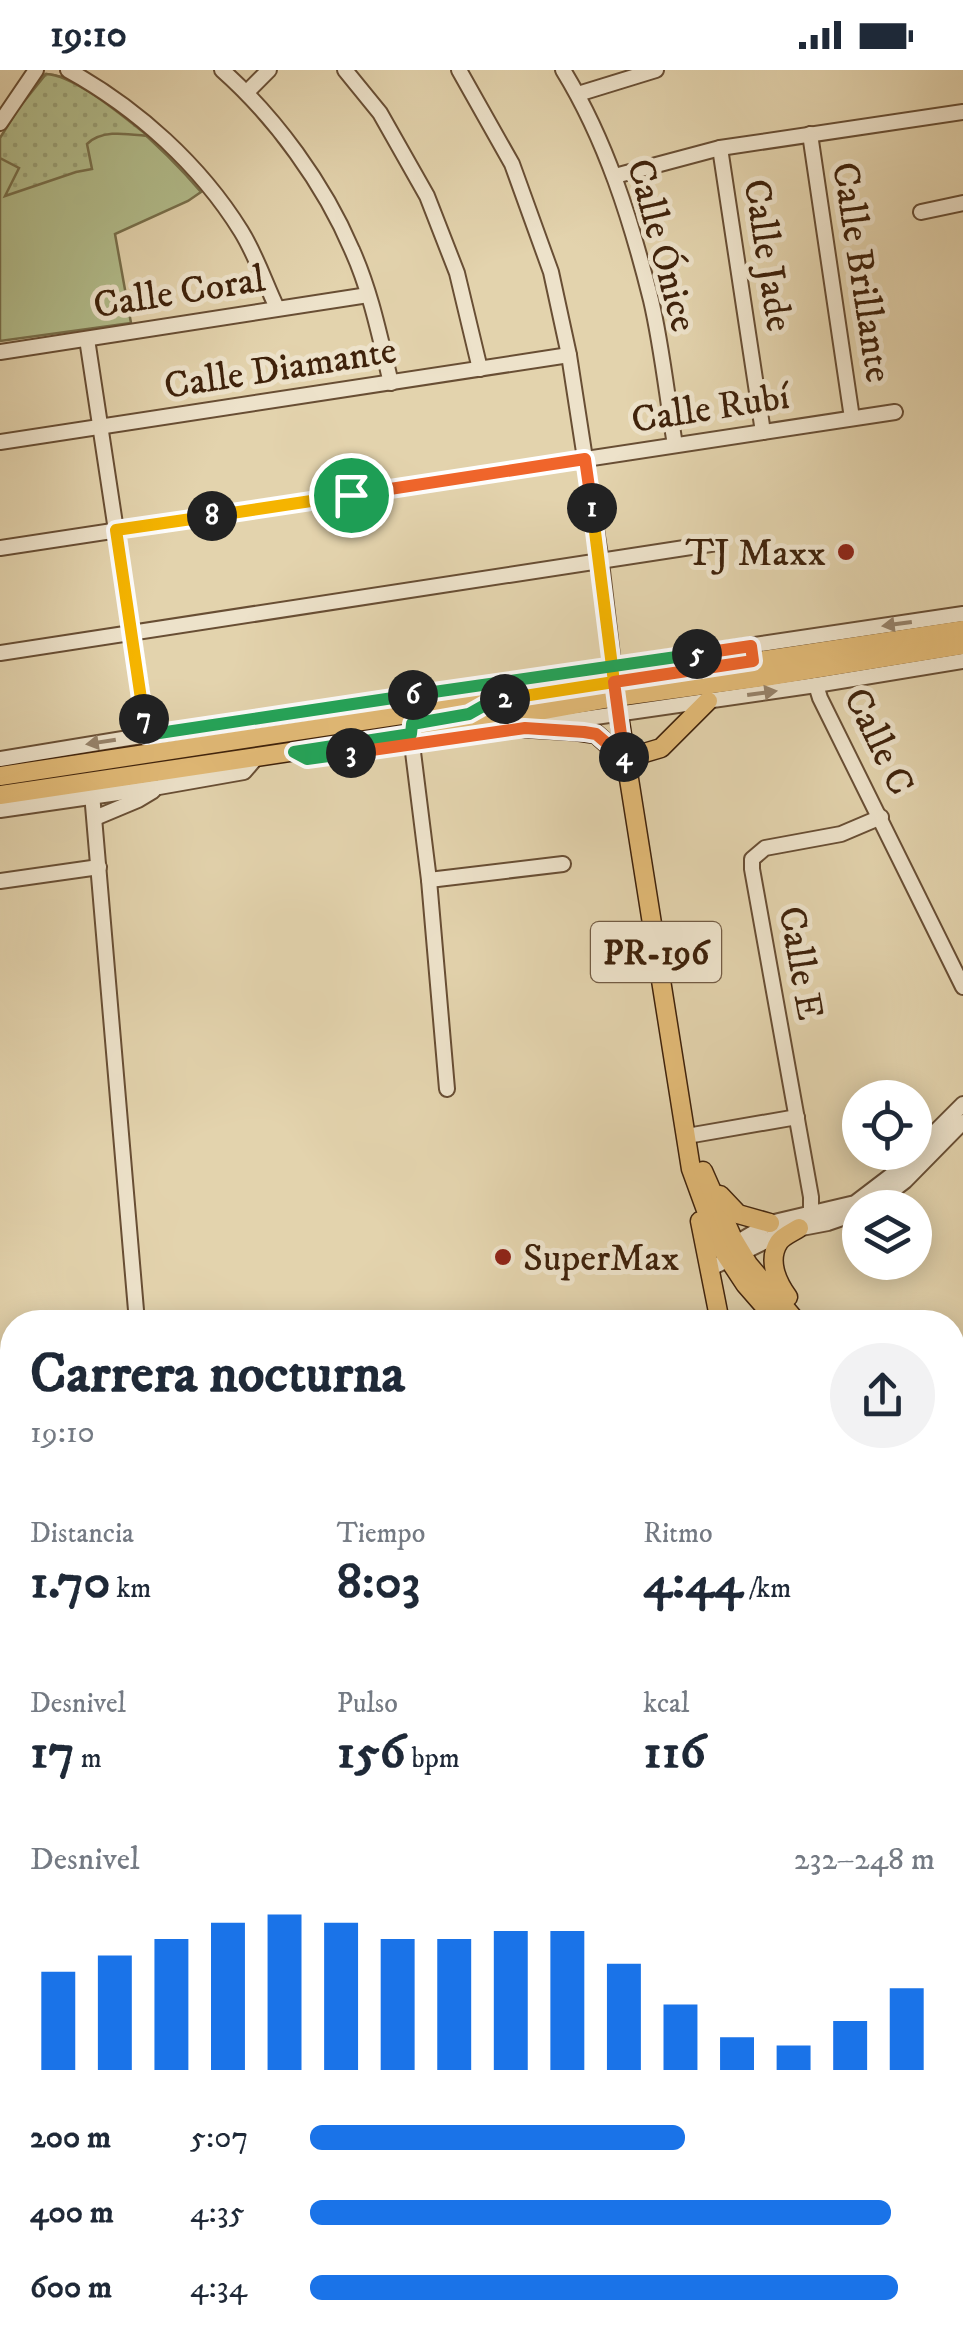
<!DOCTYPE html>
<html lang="es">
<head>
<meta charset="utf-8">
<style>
  :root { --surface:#fff; --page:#f2f2f3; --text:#1f2937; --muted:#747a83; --accent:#1a73e8 }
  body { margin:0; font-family:"IM FELL DW Pica",serif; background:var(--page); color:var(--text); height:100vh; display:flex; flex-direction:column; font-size:38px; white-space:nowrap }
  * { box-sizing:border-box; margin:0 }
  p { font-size:32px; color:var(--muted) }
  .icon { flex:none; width:55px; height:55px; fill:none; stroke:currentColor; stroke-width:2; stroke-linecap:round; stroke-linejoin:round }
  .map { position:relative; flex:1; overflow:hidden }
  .details { position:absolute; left:0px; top:1240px; width:965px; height:1035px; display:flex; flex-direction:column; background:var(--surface); border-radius:40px 40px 0 0; box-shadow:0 5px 25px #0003 }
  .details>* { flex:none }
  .fabs { position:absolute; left:842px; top:1010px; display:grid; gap:20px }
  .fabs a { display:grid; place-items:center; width:90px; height:90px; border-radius:50%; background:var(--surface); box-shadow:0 5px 25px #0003; font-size:50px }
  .pin { position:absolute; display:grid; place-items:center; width:85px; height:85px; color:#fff; margin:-42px; border:5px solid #fff; border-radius:50%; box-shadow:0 2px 10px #0007 }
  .km { position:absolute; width:50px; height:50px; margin:-25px; border-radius:50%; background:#222; color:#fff; font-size:28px; line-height:50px; text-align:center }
  .round { display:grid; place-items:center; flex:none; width:105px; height:105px; border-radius:52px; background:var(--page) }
  .summary { display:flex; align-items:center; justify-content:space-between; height:170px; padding:0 30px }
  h1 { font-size:55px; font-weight:700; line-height:75px }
  .metrics { display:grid; grid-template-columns:repeat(3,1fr); gap:15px; height:170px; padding:10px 30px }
  .metrics div { display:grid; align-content:center }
  .metrics b { font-size:50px; font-weight:700 }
  .metrics small { font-size:28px; font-weight:400 }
  .metrics p { font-size:28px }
  .chart { height:280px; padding:20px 30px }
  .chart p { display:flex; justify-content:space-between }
  .chart svg { width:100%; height:180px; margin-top:10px; stroke:var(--accent); stroke-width:6 }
  ul { padding:0 30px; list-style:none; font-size:32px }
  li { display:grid; grid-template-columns:160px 120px 1fr; align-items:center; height:75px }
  li i { height:25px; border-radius:12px; background:var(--accent) }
  .status { display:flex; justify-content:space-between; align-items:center; height:70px; padding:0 50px; background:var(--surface); direction:ltr }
  .status svg { height:28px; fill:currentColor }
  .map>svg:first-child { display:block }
</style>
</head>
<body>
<div class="status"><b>19:10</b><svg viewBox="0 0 49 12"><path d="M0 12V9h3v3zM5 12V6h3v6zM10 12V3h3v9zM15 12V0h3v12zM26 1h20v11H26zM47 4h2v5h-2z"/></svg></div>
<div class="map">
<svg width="963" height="2275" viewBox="0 0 963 2275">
  <defs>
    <pattern id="forest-firs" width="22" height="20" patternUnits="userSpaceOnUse" patternTransform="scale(2.5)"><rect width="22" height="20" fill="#b2bc8b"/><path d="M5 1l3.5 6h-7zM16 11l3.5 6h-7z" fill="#9aa177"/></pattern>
    <pattern id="park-dots" width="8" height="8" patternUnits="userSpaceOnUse" patternTransform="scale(2.5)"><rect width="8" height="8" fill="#b2bc8b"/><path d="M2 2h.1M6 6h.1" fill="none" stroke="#9aa177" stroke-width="1.8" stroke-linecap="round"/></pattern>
  </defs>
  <rect width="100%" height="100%" fill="#e3d3ad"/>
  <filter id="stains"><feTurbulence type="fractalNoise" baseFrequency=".002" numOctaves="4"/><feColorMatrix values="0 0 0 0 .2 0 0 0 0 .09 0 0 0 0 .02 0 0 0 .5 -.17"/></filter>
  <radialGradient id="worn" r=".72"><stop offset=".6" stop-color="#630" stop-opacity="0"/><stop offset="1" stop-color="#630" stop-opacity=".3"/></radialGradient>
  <path fill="#b2bc8b" stroke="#786f4b" stroke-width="2.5" d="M46,4C90,5 173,89 201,122L188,131L115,164L131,253L0,271V68L42,6Z"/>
  <path fill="url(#forest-firs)" stroke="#786f4b" stroke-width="2.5" d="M12,1806V2262L806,2263L805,2275H0V1905L3,1895L0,1807Z"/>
  <path fill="url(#park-dots)" stroke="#786f4b" stroke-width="2.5" d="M46,4C75,5 125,48 148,66C128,64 102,59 87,74L92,99L76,102L5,126L19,98L0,88V68L18,39Z"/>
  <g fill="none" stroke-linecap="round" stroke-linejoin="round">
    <defs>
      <g id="minor">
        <path d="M68,0C137,38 200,95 241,161C256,185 265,213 277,238"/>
        <path d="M222,0C275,47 324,114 352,180C371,222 380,268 391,313"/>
        <path d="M345,0L380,43L427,126L457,203L480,299"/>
        <path d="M459,0L512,94L551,202L569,285L601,492L614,603"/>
        <path d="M563,0C606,70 631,150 651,230C662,277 667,327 675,375"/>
        <path d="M247,22L269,0"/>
        <path d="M578,24L656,0"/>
        <path d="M0,53L36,0"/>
        <path d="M810,64L852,348"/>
        <path d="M720,78L763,362"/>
        <path d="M615,106L720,78L963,42"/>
        <path d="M921,142L963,133"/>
        <path d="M87,269L147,665"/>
        <path d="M0,282L368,225"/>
        <path d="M0,372L569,285"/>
        <path d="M0,478L895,342"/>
        <path d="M0,583L717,473"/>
        <path d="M816,615L820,628L963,917"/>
        <path d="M411,666L429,810L447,1019"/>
        <path d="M294,682L307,689L816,615L963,591"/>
        <path d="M0,689L147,665L963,544"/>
        <path d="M91,712L137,1252"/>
        <path d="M0,740L159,717L244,702L256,688"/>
        <path d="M95,748L138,730L153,721"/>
        <path d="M429,810L563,794"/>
        <path d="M0,811L99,797"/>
        <path d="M687,1066L797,1047"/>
        <path d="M915,1082L963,1034"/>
        <path d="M870,1138L905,1111L963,1052"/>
        <path d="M811,1144V1127L752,799V789L765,778L841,764L881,747"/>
        <path d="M728,1178L770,1153L855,1133L893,1104L915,1082"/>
        <path d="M709,1199L786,1161L828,1153L860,1142"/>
        <path d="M0,1449L12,1448"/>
        <path d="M952,2045L963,2047"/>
        <path d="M952,2221L963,2223"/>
        <path d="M963,2275V2273"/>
      </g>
      <g id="major">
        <path d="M616,627L691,1099L718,1173L745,1214L778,1252"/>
        <path d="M525,658L576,661L596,664L624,689"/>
        <path d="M624,689L661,678L708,631"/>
        <path d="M0,706L963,560"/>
        <path d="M0,725L411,664L616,627L764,607L963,575"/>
        <path d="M703,1101L733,1169L748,1194L797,1252"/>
        <path d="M720,1125L738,1144L770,1153"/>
        <path d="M700,1151L720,1252"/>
        <path d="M788,1227C777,1212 767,1190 779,1172C783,1166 793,1162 799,1158"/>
        <path d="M872,2275L874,2262"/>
        <path d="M890,2275L892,2262"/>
      </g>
      <g id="highway">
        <path d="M952,1508L963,1512"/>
        <path d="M952,1526L963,1527"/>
        <path d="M952,1605L963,1603"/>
        <path d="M952,1624L963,1623"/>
        <path d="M0,1690L12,1689"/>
        <path d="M952,1698L963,1695"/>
        <path d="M0,1720L12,1718"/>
        <path d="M0,1741L12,1740"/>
        <path d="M952,1769L963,1747"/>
        <path d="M0,1778L12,1777"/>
      </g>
    </defs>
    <use href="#minor" stroke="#684e34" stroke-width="18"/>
    <use href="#major" stroke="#3f220b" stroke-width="21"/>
    <use href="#highway" stroke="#3f220b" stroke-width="24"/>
    <use href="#minor" stroke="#ede2ca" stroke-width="14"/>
    <use href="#major" stroke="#e2ba76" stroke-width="18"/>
    <use href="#highway" stroke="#e2ba76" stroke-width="20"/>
  </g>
  <defs><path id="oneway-solid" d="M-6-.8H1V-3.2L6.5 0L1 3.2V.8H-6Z" transform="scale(2.5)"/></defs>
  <g fill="#96826a">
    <use href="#oneway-solid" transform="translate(897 554) rotate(172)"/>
    <use href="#oneway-solid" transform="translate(762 623) rotate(-8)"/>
    <use href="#oneway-solid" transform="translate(101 672) rotate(171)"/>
  </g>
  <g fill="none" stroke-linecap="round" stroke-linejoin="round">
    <defs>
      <path id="split-1" d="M351,425L585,389L592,438"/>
      <path id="split-2" d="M505,629L614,612L592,438"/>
      <path id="split-3" d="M351,683L307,689L294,682L411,664L412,654L469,644L492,631L505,629"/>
      <path id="split-4" d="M351,683L525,658L584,662L596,664L624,688V687"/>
      <path id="split-5" d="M624,687L614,612L753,591L751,576L697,584"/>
      <path id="split-6" d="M413,625L697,584"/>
      <path id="split-7" d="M144,649L146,665L413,625"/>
      <path id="split-8" d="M144,649L116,460L212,446"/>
      <path id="split-9" d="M212,446L351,425"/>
    </defs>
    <use href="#split-1" stroke="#fff" stroke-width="20"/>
    <use href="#split-2" stroke="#fff" stroke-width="20"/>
    <use href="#split-3" stroke="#fff" stroke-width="20"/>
    <use href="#split-4" stroke="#fff" stroke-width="20"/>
    <use href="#split-5" stroke="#fff" stroke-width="20"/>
    <use href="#split-6" stroke="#fff" stroke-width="20"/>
    <use href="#split-7" stroke="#fff" stroke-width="20"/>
    <use href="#split-8" stroke="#fff" stroke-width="20"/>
    <use href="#split-9" stroke="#fff" stroke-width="20"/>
    <use href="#split-1" stroke="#f0652b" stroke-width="12"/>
    <use href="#split-2" stroke="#f5b400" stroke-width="12"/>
    <use href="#split-3" stroke="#22a559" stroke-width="12"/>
    <use href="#split-4" stroke="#f0652b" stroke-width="12"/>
    <use href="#split-5" stroke="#f0652b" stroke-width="12"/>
    <use href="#split-6" stroke="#22a559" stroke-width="12"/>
    <use href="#split-7" stroke="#22a559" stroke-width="12"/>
    <use href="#split-8" stroke="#f5b400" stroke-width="12"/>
    <use href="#split-9" stroke="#f5b400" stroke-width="12"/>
  </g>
  <g fill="#8f2418" stroke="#ede2ca" stroke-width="4">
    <circle cx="846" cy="482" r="10"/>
    <circle cx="503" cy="1187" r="10"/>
  </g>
  <g text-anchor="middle" stroke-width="10" stroke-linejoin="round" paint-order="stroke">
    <rect fill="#ede2ca" stroke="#735c44" stroke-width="2.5" x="591" y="852" width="130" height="60" rx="8"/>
    <g font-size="35" font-weight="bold" fill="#3f220b">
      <text x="656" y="894">PR-196</text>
    </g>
    <g font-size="38" fill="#3f220b" stroke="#ede2ca">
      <text transform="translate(663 175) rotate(75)" y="13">Calle Ónice</text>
      <text transform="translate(769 185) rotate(81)" y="13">Calle Jade</text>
      <text transform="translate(863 202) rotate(81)" y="13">Calle Brillante</text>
      <text transform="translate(179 221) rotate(-9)" y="13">Calle Coral</text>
      <text transform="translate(280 297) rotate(-9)" y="13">Calle Diamante</text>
      <text transform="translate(710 337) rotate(-9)" y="13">Calle Rubí</text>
      <text transform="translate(880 671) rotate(64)" y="13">Calle C</text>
      <text transform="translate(802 893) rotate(80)" y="13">Calle E</text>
    </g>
    <g font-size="38" fill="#3f220b" stroke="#ede2ca" text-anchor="end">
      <text x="826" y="495">TJ Maxx</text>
      <text x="523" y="1200" text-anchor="start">SuperMax</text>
    </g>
  </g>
  <rect width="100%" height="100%" filter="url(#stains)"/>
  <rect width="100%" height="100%" fill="url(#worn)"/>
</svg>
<div class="fabs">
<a><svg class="icon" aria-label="locate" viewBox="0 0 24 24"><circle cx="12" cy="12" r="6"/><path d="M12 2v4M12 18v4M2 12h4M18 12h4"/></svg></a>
<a><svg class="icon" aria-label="layers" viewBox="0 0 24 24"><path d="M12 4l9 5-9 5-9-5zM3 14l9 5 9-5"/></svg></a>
</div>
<div class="pin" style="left:351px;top:425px;background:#1e9e55"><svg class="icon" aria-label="arrive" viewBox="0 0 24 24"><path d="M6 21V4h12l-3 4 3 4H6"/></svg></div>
<b class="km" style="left:592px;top:438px">1</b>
<b class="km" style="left:505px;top:629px">2</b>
<b class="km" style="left:351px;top:683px">3</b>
<b class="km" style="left:624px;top:687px">4</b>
<b class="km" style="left:697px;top:584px">5</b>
<b class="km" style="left:413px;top:625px">6</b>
<b class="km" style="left:144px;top:649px">7</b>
<b class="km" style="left:212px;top:446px">8</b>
<section class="details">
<div class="summary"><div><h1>Carrera nocturna</h1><p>19:10</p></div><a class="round"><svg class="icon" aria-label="share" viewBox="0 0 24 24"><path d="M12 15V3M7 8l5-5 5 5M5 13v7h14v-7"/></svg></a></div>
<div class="metrics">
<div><p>Distancia</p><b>1.70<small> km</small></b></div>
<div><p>Tiempo</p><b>8:03</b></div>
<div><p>Ritmo</p><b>4:44<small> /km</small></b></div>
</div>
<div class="metrics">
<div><p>Desnivel</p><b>17<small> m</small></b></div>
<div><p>Pulso</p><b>156<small> bpm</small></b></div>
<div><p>kcal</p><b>116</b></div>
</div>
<div class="chart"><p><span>Desnivel</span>232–248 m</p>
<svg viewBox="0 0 160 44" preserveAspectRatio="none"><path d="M5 44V20M15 44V16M25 44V12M35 44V8M45 44V6M55 44V8M65 44V12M75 44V12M85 44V10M95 44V10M105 44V18M115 44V28M125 44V36M135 44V38M145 44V32M155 44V24"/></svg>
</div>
<ul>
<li><b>200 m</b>5:07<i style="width:60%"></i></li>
<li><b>400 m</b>4:35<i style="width:93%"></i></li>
<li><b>600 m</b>4:34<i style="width:94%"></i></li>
</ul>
</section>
</div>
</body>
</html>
